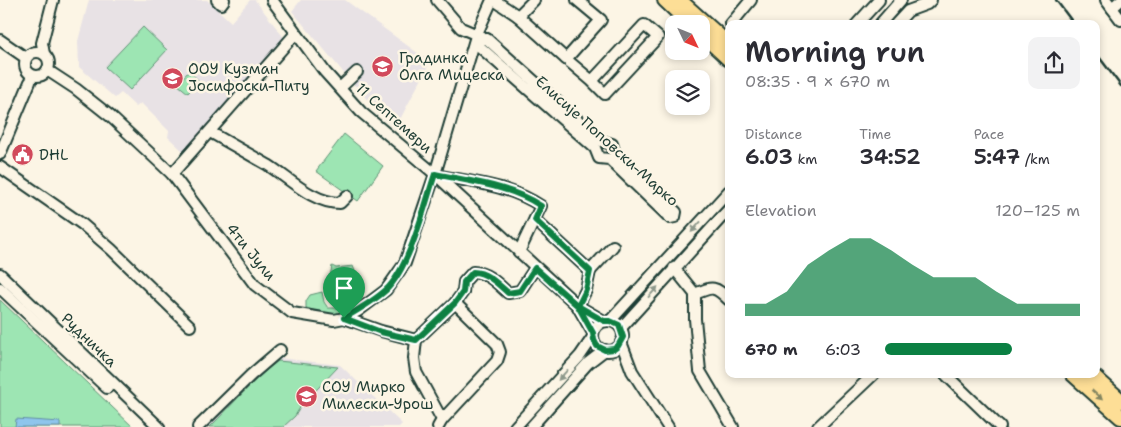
<!DOCTYPE html>
<html lang="en">
<head>
<meta charset="utf-8">
<style>
  :root { --surface:#fff; --page:#f2f2f3; --text:#2b2b33; --muted:#7c7c81; --accent:#0b8043 }
  body { margin:0; font-family:"Shantell Sans",sans-serif; background:var(--page); color:var(--text); height:100vh; display:flex; flex-direction:column; font-size:19px; white-space:nowrap }
  * { box-sizing:border-box; margin:0 }
  p { font-size:16px; color:var(--muted) }
  .icon { flex:none; width:28px; height:28px; fill:none; stroke:currentColor; stroke-width:2; stroke-linecap:round; stroke-linejoin:round }
  .map { position:relative; flex:1; overflow:hidden }
  .sheet { position:absolute; left:725px; top:20px; width:375px; height:358px; display:flex; flex-direction:column; background:var(--surface); border-radius:10px; box-shadow:0 2px 8px #0003 }
  .sheet>* { flex:none }
  .needle { width:32px; rotate:133deg }
  .tools { position:absolute; left:665px; top:15px; display:grid; gap:10px }
  .tools a { display:grid; place-items:center; width:45px; height:45px; border-radius:10px; background:var(--surface); box-shadow:0 2px 8px #0003; font-size:25px }
  .pin { position:absolute; display:grid; place-items:center; width:42px; height:42px; color:#fff; margin:-51px -21px; border-radius:50% 50% 50% 0; rotate:-45deg; box-shadow:0 0 5px #0007 }
  .pin .icon { rotate:45deg }
  .round { display:grid; place-items:center; flex:none; width:52px; height:52px; border-radius:10px; background:var(--page) }
  .summary { display:flex; align-items:center; justify-content:space-between; height:85px; padding:0 20px }
  h1 { font-size:28px; font-weight:600; line-height:38px }
  .figures { display:grid; grid-template-columns:repeat(3,1fr); gap:8px; height:85px; padding:5px 20px }
  .figures div { display:grid; align-content:center }
  .figures b { font-size:21px; font-weight:600 }
  .figures small { font-size:14px; font-weight:400 }
  .figures p { font-size:14px }
  .chart { height:140px; padding:10px 20px }
  .chart p { display:flex; justify-content:space-between }
  .chart svg { width:100%; height:90px; margin-top:5px; fill:var(--accent); opacity:.7 }
  ul { padding:0 20px; list-style:none; font-size:16px }
  li { display:grid; grid-template-columns:80px 60px 1fr; align-items:center; height:38px }
  li i { height:12px; border-radius:6px; background:var(--accent) }
  .map>svg:first-child { display:block }
</style>
</head>
<body>
<div class="map">
<svg width="1121" height="427" viewBox="0 0 1121 427">
  <rect width="100%" height="100%" fill="#fcf5e5"/>
  <filter id="ink" filterUnits="userSpaceOnUse"><feTurbulence type="fractalNoise" baseFrequency=".02" numOctaves="2"/><feDisplacementMap in="SourceGraphic" scale="10" xChannelSelector="R" yChannelSelector="G"/><feConvolveMatrix kernelMatrix="1 2 1 2 8 2 1 2 1" color-interpolation-filters="sRGB"/></filter>
  <g filter="url(#ink)">
    <g fill="#e8e2e5">
      <path d="M89,0H207L231,22L250,0H255L285,39L185,153L168,137L169,131L141,103L136,107L121,93L115,98L79,67L78,41Z"/>
      <path d="M301,0H345L430,62L395,129L378,112L343,72L292,11Z"/>
      <path d="M279,358L340,365L402,424L399,427H207L266,368Z"/>
    </g>
    <g fill="#9de5b3" stroke="#5e9174">
      <path d="M143,27L167,50L130,90L105,67Z"/>
      <path d="M189,71L199,81L188,93L177,84Z"/>
      <path d="M344,134L383,166L358,201L316,171Z"/>
      <path d="M332,266L336,268L353,266L355,271L348,284L329,282Z"/>
      <path d="M322,292L324,302L328,308H344L351,296H353L358,304C340,320 327,314 306,308V301L310,295Z"/>
      <path d="M0,300L133,427H0Z"/>
      <path d="M278,361L338,367L301,406L295,416L283,427H210C233,404 253,380 278,361Z"/>
    </g>
    <path fill="#8ec5ec" stroke="#628fa2" d="M16,419L60,422V427H15Z"/>
    <g fill="none" stroke-linecap="round" stroke-linejoin="round">
      <defs>
        <g id="minor">
          <path d="M217,0L221,4L224,0"/>
          <path d="M272,0L325,72L361,112L435,174L578,306L604,321"/>
          <path d="M437,0L461,28L487,39L601,141L612,144L615,154L676,212L675,217L670,218L609,159L599,158L595,148L480,47L476,36"/>
          <path d="M494,0L518,16L534,0"/>
          <path d="M1106,0L1121,20"/>
          <path d="M1112,8L1121,0"/>
          <path d="M518,16L566,59L601,20L577,0"/>
          <path d="M731,24L751,0"/>
          <path d="M857,24L879,0"/>
          <path d="M880,24L901,0"/>
          <path d="M896,24L908,11L927,4L931,0"/>
          <path d="M0,40L26,58"/>
          <circle cx="37" cy="64" r="12"/>
          <path d="M44,54L42,43L53,0"/>
          <path d="M566,59L592,81L644,25L658,37L605,94L592,81"/>
          <path d="M47,70L76,89L110,116L172,174L255,285L292,313L334,320L344,318L358,311L386,290L405,263L435,174L476,36L492,0"/>
          <path d="M340,88L357,72"/>
          <path d="M210,132C229,143 249,154 268,165C290,179 313,203 340,203L347,196"/>
          <path d="M0,154L30,82"/>
          <path d="M0,167L82,224L111,249L190,326"/>
          <path d="M172,174L296,33"/>
          <path d="M436,175C472,182 509,185 541,206L519,252"/>
          <path d="M535,220L590,271L613,246"/>
          <path d="M674,268L695,294V319L700,371L733,427"/>
          <path d="M0,274L159,427"/>
          <path d="M0,288L107,388"/>
          <path d="M695,294C713,286 715,286 729,300"/>
          <path d="M578,306L586,290L590,271"/>
          <path d="M578,307L593,333"/>
          <path d="M344,318L381,331L416,340"/>
          <path d="M610,321L729,191"/>
          <circle cx="608" cy="336" r="15"/>
          <path d="M621,328L729,209"/>
          <path d="M621,342L632,371L668,427"/>
          <path d="M945,374L1000,427"/>
          <path d="M442,420L497,361L500,352L497,344L455,303"/>
          <path d="M198,427L251,375L280,350"/>
          <path d="M438,427L442,420L440,416L416,372L414,358L416,340L455,303L463,292L464,282L473,272C487,272 498,284 508,293L520,291L535,268"/>
          <path d="M515,427L580,356L593,337"/>
          <path d="M531,427L588,363L605,350"/>
          <path d="M818,427L874,374"/>
        </g>
        <g id="major">
          <path d="M665,0L684,18"/>
          <path d="M679,0L729,45"/>
          <path d="M701,33L729,59"/>
          <path d="M1073,374L1121,417"/>
          <path d="M1091,374L1121,401"/>
        </g>
      </defs>
      <use href="#minor" stroke="#1f3d34" stroke-width="14"/>
      <use href="#major" stroke="#1f3d34" stroke-width="18"/>
      <use href="#minor" stroke="#fcf5e5" stroke-width="10"/>
      <use href="#major" stroke="#fdde96" stroke-width="14"/>
      <g stroke="#1f3d34" stroke-width="2.5">
        <path d="M1056,0L1074,24"/>
        <path d="M1096,53L1121,86"/>
      </g>
    </g>
    <defs><path id="oneway-solid" d="M-6-.8H1V-3.2L6.5 0L1 3.2V.8H-6Z" transform="scale(1.25)"/></defs>
    <g fill="#8e998c">
      <use href="#oneway-solid" transform="translate(696 227) rotate(132)"/>
      <use href="#oneway-solid" transform="translate(653 292) rotate(-48)"/>
      <use href="#oneway-solid" transform="translate(563 375) rotate(132)"/>
    </g>
    <use fill="#838560" href="#oneway-solid" transform="translate(1097 395) rotate(42)"/>
  </g>
  <g fill="none" stroke-linecap="round" stroke-linejoin="round" filter="url(#ink)">
    <defs>
      <path id="route" d="M344,318L381,332L416,340L455,303L463,292L464,282L473,272C487,272 498,284 508,293L520,291L535,268L578,306L604,321H610L619,325L623,337L618,346L614,349L605,350L597,346L594,340L593,333L578,306L586,290L590,271L535,220L541,206C509,185 471,182 435,174C424,207 410,267 386,290C374,301 358,310 344,318"/>
    </defs>
    <use href="#route" stroke="#fff" stroke-width="10"/>
    <use href="#route" stroke="#0b8043" stroke-width="6"/>
  </g>
  <defs>
    <symbol id="school-disc" viewBox="-11 -11 22 22"><circle r="9.5" fill="#d1495b" stroke="#fcf5e5"/><path d="M0-5L7-2L0 1L-7-2ZM-4 1L0 2.5L4 1V4Q0 6-4 4Z" fill="#fff"/></symbol>
    <symbol id="civic-disc" viewBox="-11 -11 22 22"><circle r="9.5" fill="#d1495b" stroke="#fcf5e5"/><path d="M-.6-6.5H3V-4.5H.6V-3L4-1V1h2V6H-6V1h2V-1L-.6-3ZM-1.2 2.5V6h2.4V2.5Z" fill="#fff"/></symbol>
    <symbol id="university-disc" viewBox="-11 -11 22 22"><circle r="9.5" fill="#d1495b" stroke="#fcf5e5"/><path d="M0-5L7-2L0 1L-7-2ZM-4 1L0 2.5L4 1V4Q0 6-4 4Z" fill="#fff"/></symbol>
  </defs>
  <g fill-rule="evenodd">
    <use href="#school-disc" x="370" y="54" width="25" height="25"/>
    <use href="#school-disc" x="160" y="66" width="25" height="25"/>
    <use href="#civic-disc" x="10" y="142" width="25" height="25"/>
    <use href="#university-disc" x="294" y="384" width="25" height="25"/>
  </g>
  <g text-anchor="middle" stroke-width="5" stroke-linejoin="round" paint-order="stroke">
    <g font-size="15" fill="#1f3d34" stroke="#fcf5e5" text-anchor="start">
      <text x="399" y="63">Градинка<tspan x="399" dy="17">Олга Мицеска</tspan></text>
      <text x="188" y="74">ООУ Кузман<tspan x="188" dy="17">Јосифоски-Питу</tspan></text>
      <text x="39" y="160">DHL</text>
      <text x="322" y="392">СОУ Мирко<tspan x="322" dy="17">Милески-Урош</tspan></text>
    </g>
    <g font-size="15" fill="#1f3d34" stroke="#fcf5e5">
      <text transform="translate(394 118) rotate(42)" y="5">11 Септември</text>
      <text transform="translate(607 141) rotate(42)" y="5">Елисије Поповски-Марко</text>
      <text transform="translate(251 252) rotate(51)" y="5">4ти Јули</text>
      <text transform="translate(89 340) rotate(44)" y="5">Рудничка</text>
    </g>
  </g>
</svg>
<div class="tools">
<a><svg class="needle" viewBox="-14 -14 28 28"><path d="M0-13l5 13h-10z" fill="#e53935"/><path d="M0 13l5-13h-10z" fill="#7c7c81"/></svg></a>
<a><svg class="icon" aria-label="layers" viewBox="0 0 24 24"><path d="M12 4l9 5-9 5-9-5zM3 14l9 5 9-5"/></svg></a>
</div>
<div class="pin" style="left:344px;top:318px;background:#1e9e55"><svg class="icon" aria-label="arrive" viewBox="0 0 24 24"><path d="M6 21V4h12l-3 4 3 4H6"/></svg></div>
<section class="sheet">
<div class="summary"><div><h1>Morning run</h1><p>08:35 · 9 × 670 m</p></div><a class="round"><svg class="icon" aria-label="share" viewBox="0 0 24 24"><path d="M12 15V3M7 8l5-5 5 5M5 13v7h14v-7"/></svg></a></div>
<div class="figures">
<div><p>Distance</p><b>6.03<small> km</small></b></div>
<div><p>Time</p><b>34:52</b></div>
<div><p>Pace</p><b>5:47<small> /km</small></b></div>
</div>
<div class="chart"><p><span>Elevation</span>120–125 m</p>
<svg viewBox="0 0 160 44" preserveAspectRatio="none"><path d="M0 44V38L10 38L20 32L30 19L40 12L50 6L60 6L70 12L80 19L90 25L100 25L110 25L120 32L130 38L140 38L150 38L160 38V44z"/></svg>
</div>
<ul>
<li><b>670 m</b>6:03<i style="width:65%"></i></li>
</ul>
</section>
</div>
</body>
</html>
